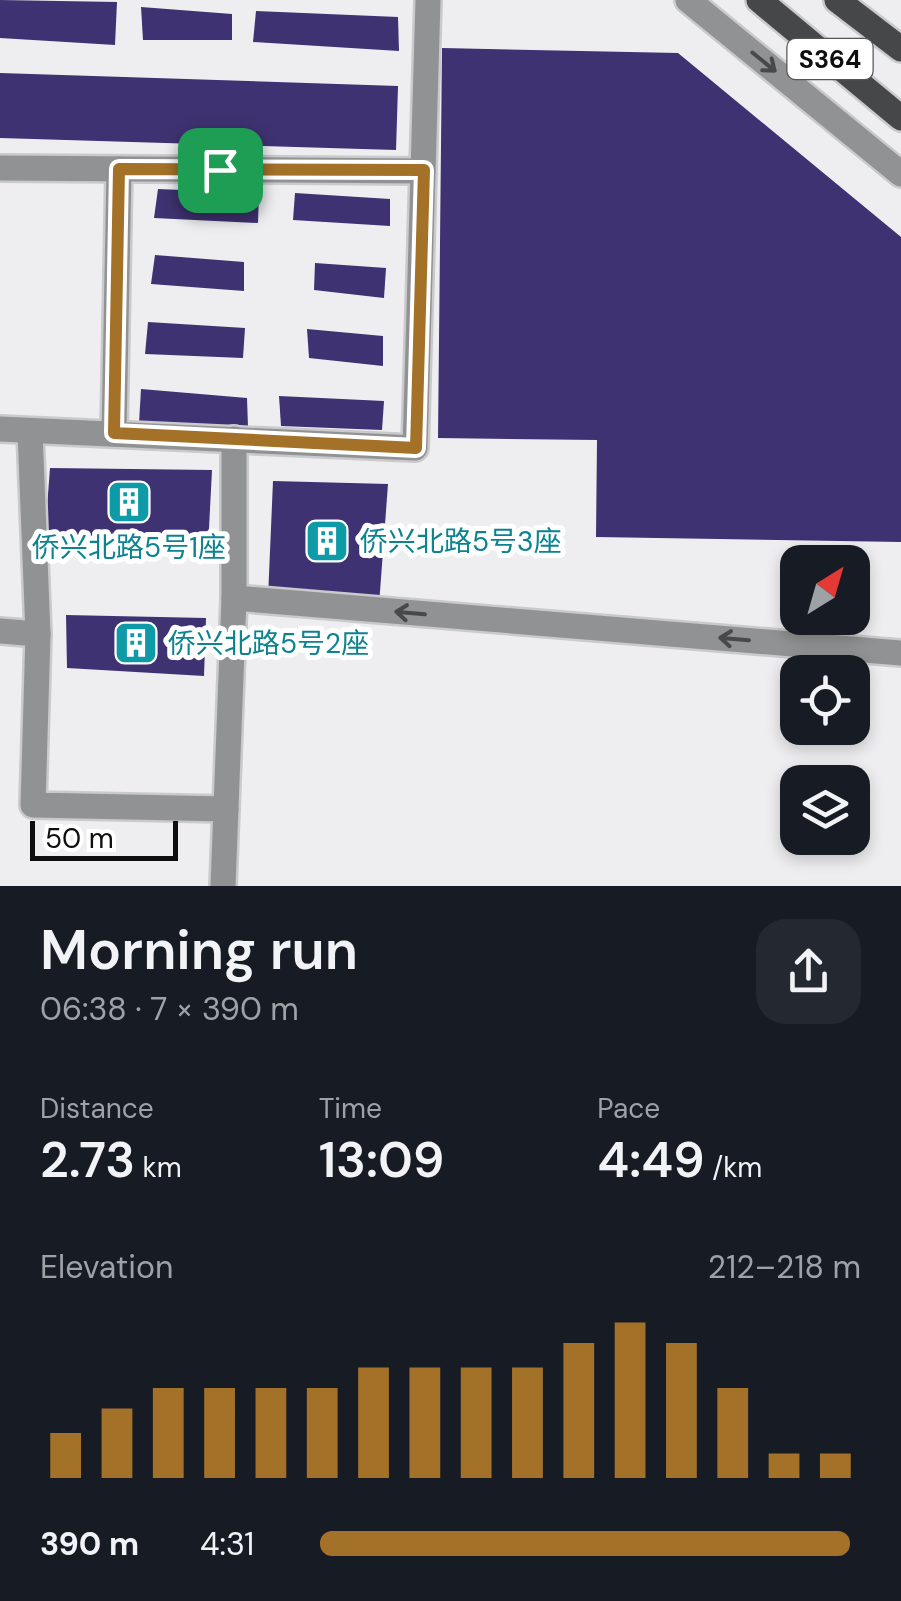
<!DOCTYPE html>
<html lang="en">
<head>
<meta charset="utf-8">
<style>
  :root { --surface:#171b24; --page:#242831; --text:#f1f3f6; --muted:#9ea1a6; --accent:#a47129 }
  body { margin:0; font-family:"DM Sans","Noto Sans SC",sans-serif; background:var(--page); color:var(--text); height:100vh; display:flex; flex-direction:column; font-size:38px; white-space:nowrap }
  * { box-sizing:border-box; margin:0 }
  p { font-size:32px; color:var(--muted) }
  .icon { flex:none; width:55px; height:55px; fill:none; stroke:currentColor; stroke-width:2; stroke-linecap:round; stroke-linejoin:round }
  .map { position:relative; height:886px; overflow:hidden }
  .drawer { display:flex; flex-direction:column; background:var(--surface); flex:1 }
  .drawer>* { flex:none }
  .needle { width:65px; rotate:37deg }
  .buttons { position:absolute; left:780px; top:545px; display:grid; gap:20px }
  .buttons a { display:grid; place-items:center; width:90px; height:90px; border-radius:20px; background:var(--surface); box-shadow:0 5px 15px #0003; font-size:50px }
  .scale { position:absolute; left:30px; bottom:25px; width:148px; box-sizing:border-box; padding-left:10px; border:5px solid #0e0e0f; border-top:0; font-size:28px; line-height:35px; white-space:nowrap; color:#0e0e0f; -webkit-text-stroke:8px #fff; paint-order:stroke }
  .pin { position:absolute; display:grid; place-items:center; width:85px; height:85px; color:#fff; margin:-42px; border-radius:20px; box-shadow:0 5px 15px #0006 }
  .round { display:grid; place-items:center; flex:none; width:105px; height:105px; border-radius:30px; background:var(--page) }
  .head { display:flex; align-items:center; justify-content:space-between; height:170px; padding:0 40px }
  h1 { font-size:55px; font-weight:600; line-height:75px }
  .metrics { display:grid; grid-template-columns:repeat(3,1fr); gap:15px; height:170px; padding:10px 40px }
  .metrics div { display:grid; align-content:center }
  .metrics b { font-size:50px; font-weight:600 }
  .metrics small { font-size:28px; font-weight:400 }
  .metrics p { font-size:28px }
  .chart { height:280px; padding:20px 40px }
  .chart p { display:flex; justify-content:space-between }
  .chart svg { width:100%; height:180px; margin-top:10px; stroke:var(--accent); stroke-width:6 }
  ul { padding:0 40px; list-style:none; font-size:32px }
  li { display:grid; grid-template-columns:160px 120px 1fr; align-items:center; height:75px }
  li i { height:25px; border-radius:12px; background:var(--accent) }
  .map>svg:first-child { display:block }
</style>
</head>
<body>
<div class="map">
<svg width="901" height="886" viewBox="0 0 901 886">
  <rect width="100%" height="100%" fill="#eeeef1"/>
  <g fill="#3f3272">
    <path d="M0,0L117,2L115,45L0,38Z"/>
    <path d="M141,7L232,14V40H143Z"/>
    <path d="M256,11L398,17L399,51L253,42Z"/>
    <path d="M442,48L678,53L901,237V542L596,537L597,440L438,438Z"/>
    <path d="M0,73L398,86L396,150L0,138Z"/>
    <path d="M158,189L259,193L258,223L154,218Z"/>
    <path d="M295,193L390,199V226L293,220Z"/>
    <path d="M155,255L244,262V291L151,284Z"/>
    <path d="M315,263L386,268L384,298L314,290Z"/>
    <path d="M148,322L245,328L243,358L145,354Z"/>
    <path d="M307,329L383,336V366L309,358Z"/>
    <path d="M141,389L247,398L248,427L139,423Z"/>
    <path d="M279,396L384,401L382,430L281,426Z"/>
    <path d="M50,468L212,470L208,548L45,534Z"/>
    <path d="M273,481L388,484L379,605L268,598Z"/>
    <path d="M66,615L206,618L204,676L67,668Z"/>
  </g>
  <g fill="none" stroke-linecap="round" stroke-linejoin="round">
    <defs>
      <g id="minor">
        <path d="M688,0L901,174"/>
        <path d="M0,168L423,171"/>
        <path d="M0,429L415,448L428,0"/>
        <path d="M30,431L38,634L33,805L226,809"/>
        <path d="M114,433L119,169"/>
        <path d="M234,598L901,653"/>
        <path d="M0,631L38,634"/>
        <path d="M223,886L234,598V439"/>
      </g>
      <g id="major">
        <path d="M759,0L901,118"/>
        <path d="M837,0L901,49"/>
      </g>
    </defs>
    <use href="#minor" stroke="#cacacd" stroke-width="30"/>
    <use href="#major" stroke="#cacacd" stroke-width="30"/>
    <use href="#minor" stroke="#919293" stroke-width="25"/>
    <use href="#major" stroke="#464749" stroke-width="25"/>
  </g>
  <defs><path id="oneway-shaft" d="M-6 0H5M1.5-3L5.5 0L1.5 3" fill="none" stroke-width="1.6" stroke-linecap="round" stroke-linejoin="round" transform="scale(2.5)"/></defs>
  <g stroke="#49494a">
    <use href="#oneway-shaft" transform="translate(764 62) rotate(39)"/>
    <use href="#oneway-shaft" transform="translate(410 613) rotate(-175)"/>
    <use href="#oneway-shaft" transform="translate(734 639) rotate(-175)"/>
  </g>
  <g fill="none" stroke-linecap="round" stroke-linejoin="round">
    <defs>
      <path id="route" d="M119,169L424,170L416,448L114,433Z"/>
    </defs>
    <use href="#route" stroke="#fff" stroke-width="20"/>
    <use href="#route" stroke="#a47129" stroke-width="12"/>
  </g>
  <defs>
    <symbol id="building-square" viewBox="-11 -11 22 22"><rect x="-9" y="-9" width="18" height="18" rx="4" fill="#0f9aa8" stroke="#fff"/><path d="M-4-6H4V6H1V3H-1V6H-4ZM-2.5-4.3h1.7v1.8h-1.7ZM.8-4.3h1.7v1.8H.8ZM-2.5-1h1.7V.8h-1.7ZM.8-1h1.7V.8H.8Z" fill="#fff"/></symbol>
  </defs>
  <g fill-rule="evenodd">
    <use href="#building-square" x="104" y="477" width="50" height="50"/>
    <use href="#building-square" x="302" y="516" width="50" height="50"/>
    <use href="#building-square" x="111" y="618" width="50" height="50"/>
  </g>
  <g text-anchor="middle" stroke-width="10" stroke-linejoin="round" paint-order="stroke">
    <rect fill="#fff" stroke="#565657" stroke-width="2.5" x="787.5" y="39" width="85" height="40" rx="8"/>
    <g font-size="25" font-weight="bold" fill="#0e0e0f">
      <text x="830" y="68">S364</text>
    </g>
    <g font-size="28" fill="#0d838f" stroke="#fff" text-anchor="start">
      <text x="360" y="551">侨兴北路5号3座</text>
      <text x="129" y="557" text-anchor="middle">侨兴北路5号1座</text>
      <text x="168" y="653">侨兴北路5号2座</text>
    </g>
  </g>
</svg>
<div class="buttons">
<a><svg class="needle" viewBox="-14 -14 28 28"><path d="M0-13l5 13h-10z" fill="#e53935"/><path d="M0 13l5-13h-10z" fill="#9ea1a6"/></svg></a>
<a><svg class="icon" aria-label="locate" viewBox="0 0 24 24"><circle cx="12" cy="12" r="6"/><path d="M12 2v4M12 18v4M2 12h4M18 12h4"/></svg></a>
<a><svg class="icon" aria-label="layers" viewBox="0 0 24 24"><path d="M12 4l9 5-9 5-9-5zM3 14l9 5 9-5"/></svg></a>
</div>
<div class="scale">50 m</div>
<div class="pin" style="left:220px;top:170px;background:#1e9e55"><svg class="icon" aria-label="arrive" viewBox="0 0 24 24"><path d="M6 21V4h12l-3 4 3 4H6"/></svg></div>
</div>
<section class="drawer">
<div class="head"><div><h1>Morning run</h1><p>06:38 · 7 × 390 m</p></div><a class="round"><svg class="icon" aria-label="share" viewBox="0 0 24 24"><path d="M12 15V3M7 8l5-5 5 5M5 13v7h14v-7"/></svg></a></div>
<div class="metrics">
<div><p>Distance</p><b>2.73<small> km</small></b></div>
<div><p>Time</p><b>13:09</b></div>
<div><p>Pace</p><b>4:49<small> /km</small></b></div>
</div>
<div class="chart"><p><span>Elevation</span>212–218 m</p>
<svg viewBox="0 0 160 44" preserveAspectRatio="none"><path d="M5 44V33M15 44V27M25 44V22M35 44V22M45 44V22M55 44V22M65 44V17M75 44V17M85 44V17M95 44V17M105 44V11M115 44V6M125 44V11M135 44V22M145 44V38M155 44V38"/></svg>
</div>
<ul>
<li><b>390 m</b>4:31<i style="width:98%"></i></li>
</ul>
</section>
</body>
</html>
